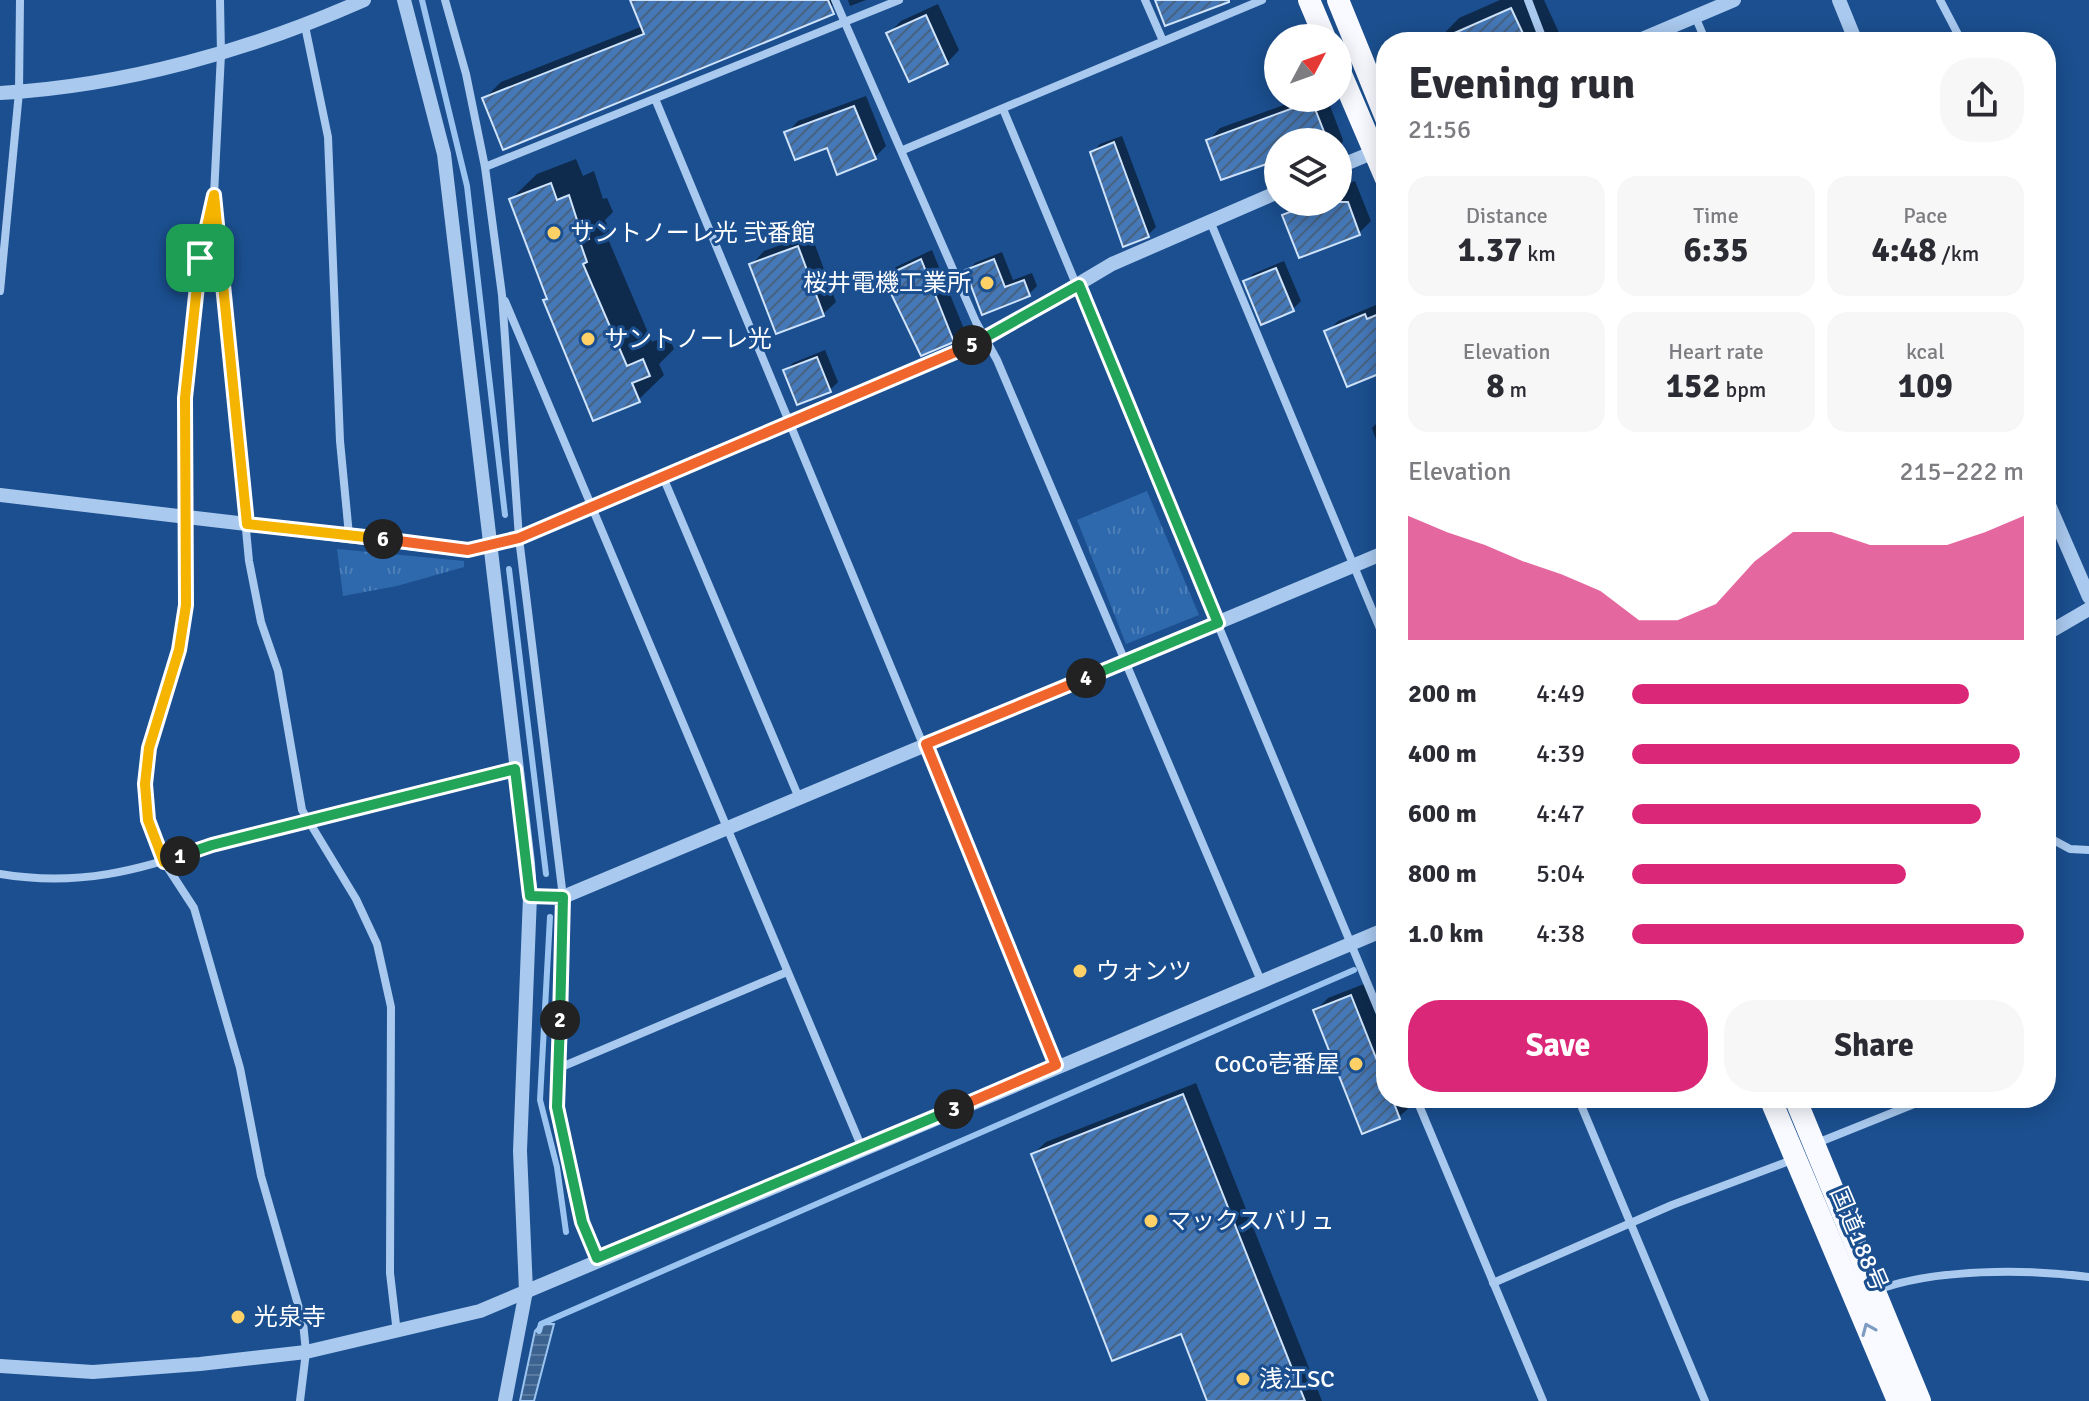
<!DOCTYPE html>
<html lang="en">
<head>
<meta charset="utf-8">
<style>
  :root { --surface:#fff; --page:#f7f7f7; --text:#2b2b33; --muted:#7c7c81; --accent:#db2777 }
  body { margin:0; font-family:Signika,"Noto Sans JP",sans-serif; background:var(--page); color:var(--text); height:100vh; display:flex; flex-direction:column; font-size:30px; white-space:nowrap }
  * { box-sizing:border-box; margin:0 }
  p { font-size:26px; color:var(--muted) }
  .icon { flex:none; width:44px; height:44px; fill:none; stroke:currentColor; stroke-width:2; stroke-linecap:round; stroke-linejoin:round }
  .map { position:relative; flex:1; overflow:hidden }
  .panel { position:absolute; left:1376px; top:32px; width:680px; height:1076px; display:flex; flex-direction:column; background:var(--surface); border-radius:32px; box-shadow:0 4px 20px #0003 }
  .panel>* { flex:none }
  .needle { width:52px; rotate:49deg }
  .controls { position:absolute; left:1264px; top:24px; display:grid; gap:16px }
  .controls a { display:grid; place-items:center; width:88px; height:88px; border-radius:50%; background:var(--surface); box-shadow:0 4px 20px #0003; font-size:40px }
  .pin { position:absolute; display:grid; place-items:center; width:68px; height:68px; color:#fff; margin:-34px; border-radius:16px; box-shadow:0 4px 12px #0006 }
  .km { position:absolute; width:40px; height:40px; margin:-20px; border-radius:50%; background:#222; color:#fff; font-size:22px; line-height:40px; text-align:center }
  .round { display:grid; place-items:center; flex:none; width:84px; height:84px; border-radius:32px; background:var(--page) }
  .head { display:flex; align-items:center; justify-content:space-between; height:136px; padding:0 32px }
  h1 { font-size:44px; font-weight:700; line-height:60px }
  .metrics { display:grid; grid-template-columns:repeat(3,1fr); gap:12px; height:136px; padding:8px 32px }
  .metrics div { display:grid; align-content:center; border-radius:20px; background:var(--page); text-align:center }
  .metrics b { font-size:34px; font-weight:700 }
  .metrics small { font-size:22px; font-weight:400 }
  .metrics p { font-size:22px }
  .chart { height:224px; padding:16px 32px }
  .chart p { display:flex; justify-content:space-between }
  .chart svg { width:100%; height:144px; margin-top:8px; fill:var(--accent); opacity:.7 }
  .action { display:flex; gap:16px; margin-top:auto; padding:16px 32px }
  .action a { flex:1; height:92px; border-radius:32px; background:var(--accent); color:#fff; font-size:32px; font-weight:700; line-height:92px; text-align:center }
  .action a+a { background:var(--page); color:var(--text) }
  ul { padding:0 32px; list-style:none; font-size:26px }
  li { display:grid; grid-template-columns:128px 96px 1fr; align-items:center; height:60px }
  li i { height:20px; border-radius:10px; background:var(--accent) }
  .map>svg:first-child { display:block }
</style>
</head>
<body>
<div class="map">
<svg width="2089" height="1401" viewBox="0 0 2089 1401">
  <defs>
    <pattern id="grass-tufts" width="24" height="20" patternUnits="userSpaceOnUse" patternTransform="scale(2)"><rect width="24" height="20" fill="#2e69ad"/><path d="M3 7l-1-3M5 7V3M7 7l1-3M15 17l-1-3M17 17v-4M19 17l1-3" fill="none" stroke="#4d80b9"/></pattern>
    <pattern id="water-rules" width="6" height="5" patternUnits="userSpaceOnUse" patternTransform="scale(2)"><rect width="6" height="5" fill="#3c6290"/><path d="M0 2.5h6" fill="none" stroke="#597aa1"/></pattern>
    <pattern id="building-hatch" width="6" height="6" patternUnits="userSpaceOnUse" patternTransform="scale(2)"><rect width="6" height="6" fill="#4478b7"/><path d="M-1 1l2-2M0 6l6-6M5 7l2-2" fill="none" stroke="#486282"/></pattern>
  </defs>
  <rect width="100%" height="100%" fill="#1b4f8f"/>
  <g fill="url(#grass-tufts)">
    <path d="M1147,491L1199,615L1126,644L1077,520Z"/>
    <path d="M337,549L464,561V567L397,586L343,596Z"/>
  </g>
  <path fill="url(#water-rules)" stroke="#9cc4f0" stroke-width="2" d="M541,1324H554L534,1401H520L535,1331Z"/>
  <g fill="#0007">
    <path d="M632,0H837V1L820,18L484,99L501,82L643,26Z"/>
    <path d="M848,0H866L850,6Z"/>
    <path d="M1500,0H1544L1560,35L1553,42H1436L1459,18Z"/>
    <path d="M938,4L959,50L947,63L889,33L901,21Z"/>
    <path d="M866,96L886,146L875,157L787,133L798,121Z"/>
    <path d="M1303,98H1327L1343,140L1338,157V142H1278V165L1276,159L1209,140L1220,128Z"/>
    <path d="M1122,136L1156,227L1148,235L1092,153L1100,144Z"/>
    <path d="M576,159L583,176L594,171L603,199L607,198L613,212L605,220L611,235L608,239L652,342L668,335L674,349L659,364L664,375L638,400L548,298L511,199L537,174Z"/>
    <path d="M1355,181L1371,221L1359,233L1300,256L1284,215L1294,206L1292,202H1338V187Z"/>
    <path d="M811,234L836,302L823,314L752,264L764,251Z"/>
    <path d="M932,250L964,329L953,340L922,353L885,278L896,267Z"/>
    <path d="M1002,252L1013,280L1032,273L1037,286L1029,294L983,312L967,271L975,263Z"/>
    <path d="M1284,261L1301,301L1293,309L1245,282L1253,274Z"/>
    <path d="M1376,305L1378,309L1386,306V369L1327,332L1338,321Z"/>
    <path d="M825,350L838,382L830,390L785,371L793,363Z"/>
    <path d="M1385,415L1386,455L1382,457L1372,428Z"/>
    <path d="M1364,984L1386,1040V1098H1409L1412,1105L1399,1117L1316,1010L1328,998Z"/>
    <path d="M1196,1083L1322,1401H1209L1182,1332L1033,1154L1046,1142Z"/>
  </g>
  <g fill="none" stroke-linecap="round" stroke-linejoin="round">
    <g stroke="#9cc4f0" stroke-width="6">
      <path d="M422,0L467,186L505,515"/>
      <path d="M509,569L546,874"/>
      <path d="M550,917L540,1100L557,1167L566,1232"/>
      <path d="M539,1331L541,1324L559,1316L1354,970"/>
    </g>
  </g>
  <g fill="url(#building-hatch)" stroke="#cfe3fa" stroke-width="2">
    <path d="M630,0H828L834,14L503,150L482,98L644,34Z"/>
    <path d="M1155,0H1229V2L1165,26Z"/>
    <path d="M1511,8L1527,42H1434Z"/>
    <path d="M926,15L948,64L909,82L886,33Z"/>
    <path d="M1312,101L1328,142H1278V160L1221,180L1206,140Z"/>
    <path d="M854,106L876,159L837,175L827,148L795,160L784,132Z"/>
    <path d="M1114,142L1149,237L1123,247L1090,152Z"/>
    <path d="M551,183L557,200L569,195L578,223L582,221L589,239L580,242L587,262L583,264L627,366L643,359L650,376L632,383L640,402L593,421L543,300L547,299L509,199Z"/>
    <path d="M1315,202H1348L1360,235L1299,258L1282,215Z"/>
    <path d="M798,246L824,316L776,334L749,264Z"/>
    <path d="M921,259L954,342L921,356L883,277Z"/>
    <path d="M994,259L1005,287L1024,280L1030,296L982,315L965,270Z"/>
    <path d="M1276,268L1294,311L1261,325L1243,281Z"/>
    <path d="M1386,311V371L1347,387L1324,331L1365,314L1367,319Z"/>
    <path d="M817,357L831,392L797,405L783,370Z"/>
    <path d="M1351,995L1386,1083V1098H1392L1400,1119L1362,1134L1313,1010Z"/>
    <path d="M1183,1094L1305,1401H1207L1181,1334L1112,1361L1031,1154Z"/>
  </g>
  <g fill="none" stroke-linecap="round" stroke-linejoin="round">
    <g stroke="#a9c9ee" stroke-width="8">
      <path d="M220,0L221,54L214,195L200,258L185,398L186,605L179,650L149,748L145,784L148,820L164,862L194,908L240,1068L261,1176L303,1322L306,1352L300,1401"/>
      <path d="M445,0L466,74L485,167L502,295L519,538L563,897L557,1107L582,1222L597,1258"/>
      <path d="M835,0L976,322L997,360L1261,981"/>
      <path d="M1145,0L1163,41"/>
      <path d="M1528,0L1544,42"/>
      <path d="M1940,0L1962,42"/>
      <path d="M1695,16L1706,42"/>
      <path d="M305,26L328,137L340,441L349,535"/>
      <path d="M656,101L1056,1065"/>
      <path d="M1003,109L1386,1028"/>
      <path d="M903,150L1262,0"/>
      <path d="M485,167L899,0"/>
      <path d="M215,204L249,561L261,622L278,671L302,810L356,899L377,944L391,1007L390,1273L397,1333"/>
      <path d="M1210,221L1386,643"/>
      <path d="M0,291L19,92L20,0"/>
      <path d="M505,301L862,1148"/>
      <path d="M663,477L799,798"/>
      <path d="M2046,836L2070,849L2089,850"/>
      <path d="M0,874C77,887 139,871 212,845L515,769"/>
      <path d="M530,896L563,897"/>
      <path d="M559,1068L787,972"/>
      <path d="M1416,1098L1543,1401"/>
      <path d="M1578,1098L1705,1401"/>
      <path d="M1817,1143L1929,1098"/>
      <path d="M1493,1283L1672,1205L1792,1160"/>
      <path d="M1875,1291C1934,1268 2027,1269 2089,1277"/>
    </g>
    <g stroke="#a9c9ee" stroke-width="14">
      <path d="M404,0L444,154L528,863L530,896L520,1151L526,1291L505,1401"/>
      <path d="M1839,0L1856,42"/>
      <path d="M1635,42L1734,0"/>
      <path d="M0,93C125,86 251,50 364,0"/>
      <path d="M1338,167L1386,147"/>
      <path d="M0,495L468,550L519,538L986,339L1112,264L1278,192"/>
      <path d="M2046,498L2089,597"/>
      <path d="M2046,634L2089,609"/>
      <path d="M563,897L1386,552"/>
      <path d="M0,1366L93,1372L200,1364L306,1352L480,1311L1386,929"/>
    </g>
    <g stroke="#f8faff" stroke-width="22">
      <path d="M1309,0L1325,38"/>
      <path d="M1338,0L1386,118"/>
      <path d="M1338,67L1386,179"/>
      <path d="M1770,1098L1898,1401"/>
      <path d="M1795,1098L1920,1401"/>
    </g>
  </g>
  <defs><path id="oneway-chevron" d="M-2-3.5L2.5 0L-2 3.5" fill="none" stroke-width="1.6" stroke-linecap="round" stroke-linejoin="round" transform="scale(2)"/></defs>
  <use stroke="#7e9cc1" href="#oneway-chevron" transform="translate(1868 1329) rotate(-113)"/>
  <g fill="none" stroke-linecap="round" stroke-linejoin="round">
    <defs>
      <path id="split-1" d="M180,856L164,862L148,820L145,784L149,748L179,650L186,605L185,398L200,258"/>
      <path id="split-2" d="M180,856L212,845L515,769L530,896L563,897L560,1020"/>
      <path id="split-3" d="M560,1020L557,1107L582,1222L597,1258L954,1109"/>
      <path id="split-4" d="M954,1109L1056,1065L926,744L1086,678"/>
      <path id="split-5" d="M972,345L1079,285L1218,623L1086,678"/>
      <path id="split-6" d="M383,539L468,550L519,538L972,345"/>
      <path id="split-7" d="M200,258L214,195L247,524L383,539"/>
    </defs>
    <use href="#split-1" stroke="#fff" stroke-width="16"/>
    <use href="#split-2" stroke="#fff" stroke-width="16"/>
    <use href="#split-3" stroke="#fff" stroke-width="16"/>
    <use href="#split-4" stroke="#fff" stroke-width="16"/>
    <use href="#split-5" stroke="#fff" stroke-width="16"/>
    <use href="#split-6" stroke="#fff" stroke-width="16"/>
    <use href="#split-7" stroke="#fff" stroke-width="16"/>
    <use href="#split-1" stroke="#f5b400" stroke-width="10"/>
    <use href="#split-2" stroke="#22a559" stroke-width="10"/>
    <use href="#split-3" stroke="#22a559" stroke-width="10"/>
    <use href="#split-4" stroke="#f0652b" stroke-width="10"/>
    <use href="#split-5" stroke="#22a559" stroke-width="10"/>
    <use href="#split-6" stroke="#f0652b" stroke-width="10"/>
    <use href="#split-7" stroke="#f5b400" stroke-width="10"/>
  </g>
  <g fill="#ffd166" stroke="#1b4f8f" stroke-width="3">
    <circle cx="554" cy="233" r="8"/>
    <circle cx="987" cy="283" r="8"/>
    <circle cx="588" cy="339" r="8"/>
    <circle cx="1080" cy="971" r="8"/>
    <circle cx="1356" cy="1064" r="8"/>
    <circle cx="1151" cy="1221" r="8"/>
    <circle cx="238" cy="1317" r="8"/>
    <circle cx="1243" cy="1379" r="8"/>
  </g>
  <g text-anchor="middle" stroke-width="6" stroke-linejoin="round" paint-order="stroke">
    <g font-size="24" fill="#fff" stroke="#1b4f8f" text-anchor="start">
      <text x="570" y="241">サントノーレ光 弐番館</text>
      <text x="971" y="291" text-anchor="end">桜井電機工業所</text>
      <text x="604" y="347">サントノーレ光</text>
      <text x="1096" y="979">ウォンツ</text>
      <text x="1340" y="1072" text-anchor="end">CoCo壱番屋</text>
      <text x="1167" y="1229">マックスバリュ</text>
      <text x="254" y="1325">光泉寺</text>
      <text x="1259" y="1387">浅江SC</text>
    </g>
    <g font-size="24" fill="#fff" stroke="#1b4f8f">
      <text transform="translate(1859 1239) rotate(67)" y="8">国道188号</text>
    </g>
  </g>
</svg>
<div class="controls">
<a><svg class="needle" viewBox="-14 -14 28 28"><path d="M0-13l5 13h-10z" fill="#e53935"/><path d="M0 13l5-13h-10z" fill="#7c7c81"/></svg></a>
<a><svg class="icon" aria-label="layers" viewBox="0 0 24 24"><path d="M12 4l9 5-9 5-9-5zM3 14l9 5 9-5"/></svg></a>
</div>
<div class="pin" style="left:200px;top:258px;background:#1e9e55"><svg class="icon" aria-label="arrive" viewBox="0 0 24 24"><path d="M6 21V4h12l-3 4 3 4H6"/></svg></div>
<b class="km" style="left:180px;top:856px">1</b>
<b class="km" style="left:560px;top:1020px">2</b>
<b class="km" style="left:954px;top:1109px">3</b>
<b class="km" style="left:1086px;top:678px">4</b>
<b class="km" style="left:972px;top:345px">5</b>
<b class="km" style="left:383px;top:539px">6</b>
<section class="panel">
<div class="head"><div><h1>Evening run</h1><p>21:56</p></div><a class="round"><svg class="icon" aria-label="share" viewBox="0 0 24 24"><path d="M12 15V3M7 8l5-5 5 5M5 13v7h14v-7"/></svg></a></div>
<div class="metrics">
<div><p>Distance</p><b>1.37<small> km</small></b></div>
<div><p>Time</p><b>6:35</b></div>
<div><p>Pace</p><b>4:48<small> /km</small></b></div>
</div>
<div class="metrics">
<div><p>Elevation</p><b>8<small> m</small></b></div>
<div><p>Heart rate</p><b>152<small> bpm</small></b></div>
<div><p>kcal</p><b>109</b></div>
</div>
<div class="chart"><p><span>Elevation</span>215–222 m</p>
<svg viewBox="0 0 160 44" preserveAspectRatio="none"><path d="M0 44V6L10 11L20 15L30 20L40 24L50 29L60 38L70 38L80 33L90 20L100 11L110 11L120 15L130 15L140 15L150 11L160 6V44z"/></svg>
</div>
<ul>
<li><b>200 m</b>4:49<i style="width:86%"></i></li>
<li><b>400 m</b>4:39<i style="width:99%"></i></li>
<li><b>600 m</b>4:47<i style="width:89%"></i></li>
<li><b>800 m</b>5:04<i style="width:70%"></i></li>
<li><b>1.0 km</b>4:38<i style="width:100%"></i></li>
</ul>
<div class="action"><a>Save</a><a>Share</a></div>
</section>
</div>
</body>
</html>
